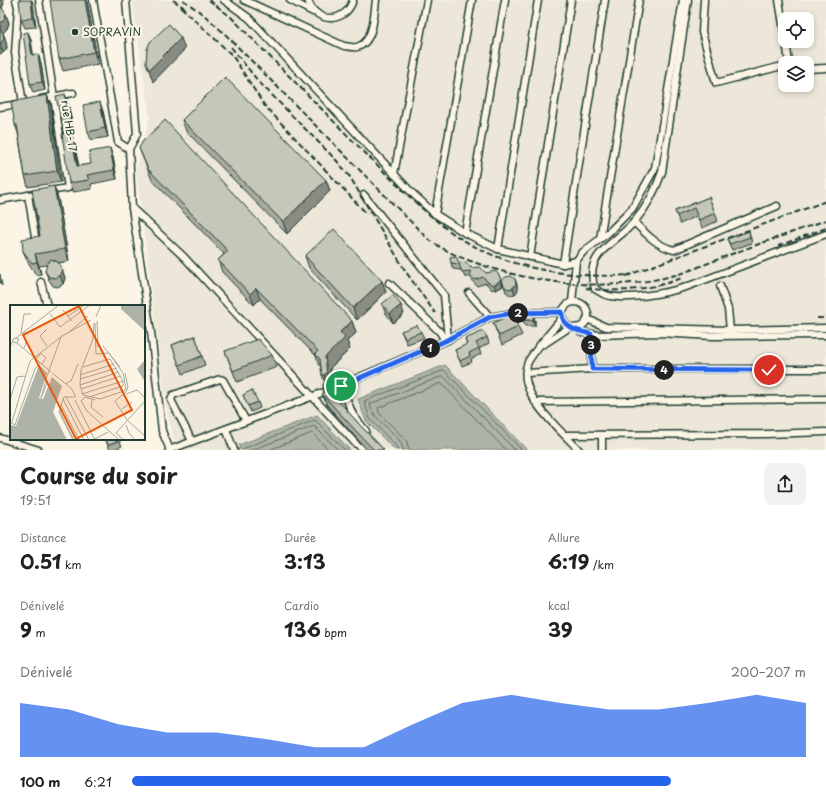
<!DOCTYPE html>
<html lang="fr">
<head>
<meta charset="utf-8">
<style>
  :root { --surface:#fff; --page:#f2f2f2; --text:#202124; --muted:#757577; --accent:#2563eb }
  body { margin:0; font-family:"Playpen Sans",sans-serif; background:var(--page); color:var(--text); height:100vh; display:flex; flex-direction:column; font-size:15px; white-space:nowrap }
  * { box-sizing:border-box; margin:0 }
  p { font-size:13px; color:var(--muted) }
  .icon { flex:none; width:22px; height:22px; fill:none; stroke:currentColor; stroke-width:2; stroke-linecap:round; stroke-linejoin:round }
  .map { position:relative; height:450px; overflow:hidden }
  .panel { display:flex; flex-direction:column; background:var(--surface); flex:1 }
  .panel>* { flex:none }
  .buttons { position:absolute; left:778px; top:12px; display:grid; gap:8px }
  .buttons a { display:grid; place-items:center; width:36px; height:36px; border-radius:8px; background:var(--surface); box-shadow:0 2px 6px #0003; font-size:20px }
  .pin { position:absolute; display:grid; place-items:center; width:34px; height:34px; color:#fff; margin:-17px; border:2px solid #fff; border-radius:50%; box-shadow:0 1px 4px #0007 }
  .km { position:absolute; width:20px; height:20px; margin:-10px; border-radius:50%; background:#222; color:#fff; font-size:11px; line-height:20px; text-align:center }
  .round { display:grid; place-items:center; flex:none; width:42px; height:42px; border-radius:8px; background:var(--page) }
  .headline { display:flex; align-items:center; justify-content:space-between; height:68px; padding:0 20px }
  h1 { font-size:22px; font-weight:700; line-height:30px }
  .metrics { display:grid; grid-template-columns:repeat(3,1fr); gap:6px; height:68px; padding:4px 20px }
  .metrics div { display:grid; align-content:center }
  .metrics b { font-size:20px; font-weight:700 }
  .metrics small { font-size:11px; font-weight:400 }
  .metrics p { font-size:11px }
  .chart { height:112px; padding:8px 20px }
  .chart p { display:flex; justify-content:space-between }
  .chart svg { width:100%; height:72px; margin-top:4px; fill:var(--accent); opacity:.7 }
  ul { padding:0 20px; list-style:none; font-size:13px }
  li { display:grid; grid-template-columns:64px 48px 1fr; align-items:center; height:30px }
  li i { height:10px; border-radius:5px; background:var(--accent) }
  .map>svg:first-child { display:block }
</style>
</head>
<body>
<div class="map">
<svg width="826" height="450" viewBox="0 0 826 450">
  <rect width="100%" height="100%" fill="#fcf5e5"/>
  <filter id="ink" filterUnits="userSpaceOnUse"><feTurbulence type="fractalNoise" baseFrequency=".025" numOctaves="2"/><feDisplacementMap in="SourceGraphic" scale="8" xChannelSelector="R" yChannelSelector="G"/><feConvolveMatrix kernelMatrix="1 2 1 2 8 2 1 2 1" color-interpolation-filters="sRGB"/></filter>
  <g filter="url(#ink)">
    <path fill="#ece7d8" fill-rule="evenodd" d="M132,0H826V450H177L167,412L136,170L150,117ZM785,19H807V41H785ZM785,63H807V85H785Z"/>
    <g fill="#aeb3a7" stroke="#758479">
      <path d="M445,365L446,366L527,450H395L366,421L358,399Z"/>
      <path d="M317,415L350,450H240L239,445Z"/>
    </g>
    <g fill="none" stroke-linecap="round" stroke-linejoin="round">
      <g stroke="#586c62" stroke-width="1">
        <path d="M243,450L245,448L315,420L345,450"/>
        <path d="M252,450L314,426L338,450"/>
        <path d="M269,450L312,433L329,450"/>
        <path d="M398,450L396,446L370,419L364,401L444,370L522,450"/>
        <path d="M403,450C402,433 373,423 370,404L443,376L515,450"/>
        <path d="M409,450L406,440L379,413L378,408L441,383L506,450"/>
      </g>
      <defs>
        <g id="minor">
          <path d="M16,0L18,7L15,53L23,103"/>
          <path d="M39,0L68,188L49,191"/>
          <path d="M93,0L118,142L129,149"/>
          <path d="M126,0L137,134L129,149L132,208L151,332L162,431L170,450"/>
          <path d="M224,0L249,18L412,193L435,214L465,233L498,249L563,264L576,261L583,252L608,233L632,209L655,168L683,0"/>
          <path d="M244,0L344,46C348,46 353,48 357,47C374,43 374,14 376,0"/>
          <path d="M290,0L313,12"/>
          <path d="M308,0C315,24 346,24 353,0"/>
          <path d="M688,0L662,172C656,189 647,207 635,221C616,244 582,253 595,289C599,291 602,294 606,295C625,301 667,293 686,287L826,234"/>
          <path d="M704,0L702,32L716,83L778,67L785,68"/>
          <path d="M779,0L785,37"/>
          <path d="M786,41L789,63"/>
          <path d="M807,69L826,68"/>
          <path d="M41,99L73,93"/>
          <path d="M0,107L18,104"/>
          <path d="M394,174L427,0"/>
          <path d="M28,195L36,242"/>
          <path d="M364,195L444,295L448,340"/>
          <path d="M0,200L40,193"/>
          <path d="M132,208L184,257L356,444"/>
          <path d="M435,214L472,0"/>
          <path d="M634,222C646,234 657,246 674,250L777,206"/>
          <path d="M465,233L505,0"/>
          <path d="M600,239L639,0"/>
          <path d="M498,249L538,0"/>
          <path d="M530,257L571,0"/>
          <path d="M563,264L605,0"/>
          <path d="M41,282L47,306"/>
          <path d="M389,283L440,332L445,341"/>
          <path d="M720,286L728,309L730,330"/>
          <path d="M469,293L490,317"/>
          <circle cx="575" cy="315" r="13"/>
          <path d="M572,302L576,261"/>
          <path d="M562,318C552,331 535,349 528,362C514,393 561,430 579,450"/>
          <path d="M587,319L606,327L730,330L826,328"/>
          <path d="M576,328L581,332L599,335L659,333L713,336L826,335"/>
          <path d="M591,334L592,369"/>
          <path d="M544,344L570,327"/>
          <path d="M526,373L592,369H826"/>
          <path d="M341,385L353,415L366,431"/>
          <path d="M332,389L445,341L490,317L513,313L562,312"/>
          <path d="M535,402L826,399"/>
          <path d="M226,429L234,450"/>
          <path d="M565,435L766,434L826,432"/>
          <path d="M602,435V450"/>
          <path d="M0,438L39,450"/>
          <path d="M192,441L171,400L173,395L220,379L223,380L246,421"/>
          <path d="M360,447L363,450"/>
          <path d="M169,450L327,391"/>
        </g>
      </defs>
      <use href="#minor" stroke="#1f3d34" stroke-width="9"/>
      <use href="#minor" stroke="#fcf5e5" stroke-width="6"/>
      <g stroke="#1f3d34" stroke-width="2" stroke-dasharray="6 3" stroke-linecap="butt">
        <path d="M173,0L186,9"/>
        <path d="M183,0L203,14L226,35L427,238C449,255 475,263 501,271C556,286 617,290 672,276C691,271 710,262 729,255C761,243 794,232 826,220"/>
        <path d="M209,0L231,17C271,58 312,99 352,140C383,170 412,202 447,229C499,268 567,279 631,275"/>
        <path d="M181,7L232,55L264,105L367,214"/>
        <path d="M231,47L258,81L337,161L350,177L406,272L435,313"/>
        <path d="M778,246L826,228"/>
        <path d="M626,276L826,201"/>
        <path d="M586,288C618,293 650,290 682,278"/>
        <path d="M817,318H826"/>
      </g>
    </g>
    <g fill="#a9ab9f" stroke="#1f3d34">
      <path d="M0,0L4,3L2,8L9,23L7,29L3,33L6,41L7,48L3,53L0,54Z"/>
      <path d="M87,0L98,64L63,71L59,59Z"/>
      <path d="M33,3L36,27L25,28L21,19Z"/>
      <path d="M28,32L31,40L33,55L38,54L41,63L45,90L33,93L30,84Z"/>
      <path d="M65,94L68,103L72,123L63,124L60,116Z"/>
      <path d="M47,95L51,106L61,182L28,187L25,176L18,133L15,125Z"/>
      <path d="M103,111L108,137L91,140L88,132Z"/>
      <path d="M182,120L326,180L330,191L287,234L186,131Z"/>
      <path d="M74,142L79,166L91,164L113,157L117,179L91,184L92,189L73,192L69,183Z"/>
      <path d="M139,148L352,321L356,333L347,341L350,349L330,368L331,384L329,386L332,394L359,424L384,450H367L327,405L322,394L324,392L325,383L322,375L321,367L319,365L316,356L260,299L254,305L222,272L218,260L224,254L152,180Z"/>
      <path d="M54,186L58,198L69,261L59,263L62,269L65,278L63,284L58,287L53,286L49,280L45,271L47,265L39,266L41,274L36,275L28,262L23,251L40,236Z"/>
      <path d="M709,197L718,221L702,228L697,216L680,224L675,211Z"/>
      <path d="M749,231L752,243L732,250L727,239Z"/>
      <path d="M305,256L382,281L386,292L357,320L309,268Z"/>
      <path d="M451,263H459L486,273L499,275L503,286L496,290L491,289L486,283L477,286L473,282L471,277H465L461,270L453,269Z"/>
      <path d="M515,279L517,285L518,290L515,294L510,295L506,292L502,280Z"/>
      <path d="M382,304L404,314L393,323L385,312Z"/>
      <path d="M523,320H535V326H525Z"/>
      <path d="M493,323L518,327L522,335L502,345Z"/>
      <path d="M401,331L421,332L424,338L407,344Z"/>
      <path d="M195,336L205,365L183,374L172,345Z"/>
      <path d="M487,337L489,343L479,349L481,354L471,359L472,362L462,366L455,350L467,345L465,339Z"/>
      <path d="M225,351L272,355L277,367L237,382Z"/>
      <path d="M243,395L258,402L260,408L251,412Z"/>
      <path d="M105,439H119L122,446L113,450H110Z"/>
    </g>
    <g fill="#8a8b82" stroke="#1f3d34">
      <path d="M0,0H3L4,3L0,12Z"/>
      <path d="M31,0H32L33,3L36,27L33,18Z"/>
      <path d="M85,0H87L98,64L94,52Z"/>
      <path d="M6,14L9,23L7,29L1,35L0,33V24Z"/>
      <path d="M28,32L31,40L35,64L32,55Z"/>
      <path d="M3,33L6,41L7,48L3,53L0,46V44Z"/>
      <path d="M181,38L185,49L153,82L149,70Z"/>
      <path d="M38,54L41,63L45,90L42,82Z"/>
      <path d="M65,94L68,103L72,123L69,114Z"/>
      <path d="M47,95L51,106L61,182L57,171Z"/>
      <path d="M100,102L103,111L108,137L105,128Z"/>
      <path d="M71,133L74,142L80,175L77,166Z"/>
      <path d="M110,148L113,157L117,179L114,170Z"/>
      <path d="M326,180L330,191L287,234L283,222Z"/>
      <path d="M54,186L58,198L69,261L65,249Z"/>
      <path d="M35,254L39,266L41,274L37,262Z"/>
      <path d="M62,269L65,278L63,284L60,275Z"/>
      <path d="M0,274L2,286L0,281Z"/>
      <path d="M515,279L517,285L518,290L515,294L513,288Z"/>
      <path d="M501,280L503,286L496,290L494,285Z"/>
      <path d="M382,281L386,292L357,320L353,308Z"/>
      <path d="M256,288L260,299L254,305L250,294Z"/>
      <path d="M401,305L404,314L393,323L390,314Z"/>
      <path d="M533,314L535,320V326L533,320Z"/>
      <path d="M352,321L356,333L347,341L350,349L330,368L331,384L329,386L332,393L329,390L324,375L325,357L340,332Z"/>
    </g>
    <g fill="#c5c7b9" stroke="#1f3d34">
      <path d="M19,0H31L33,18L21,19Z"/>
      <path d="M50,0H85L94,52L59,59Z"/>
      <path d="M0,7L2,8L6,14L4,20L0,24Z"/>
      <path d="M169,24L181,38L149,70L146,63L147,49L150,42Z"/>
      <path d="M0,29L3,33L4,39L0,44Z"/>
      <path d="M28,32L32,55L38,54L42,82L30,84L23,33Z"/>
      <path d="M225,77L326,180L283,222L182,120Z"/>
      <path d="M65,94L69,114L60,116L56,96Z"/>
      <path d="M47,95L57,171L25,176L17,125H15L11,102Z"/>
      <path d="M100,102L105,128L88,132L83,105Z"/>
      <path d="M165,120L352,321L340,332L345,338L325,357L327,373L324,375H322L320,359L315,354L318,351L256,288L250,294L218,260L228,251L148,169L139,148L143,141Z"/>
      <path d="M71,133L77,166L91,164L89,152L110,148L114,170L87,175L89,180L69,183L62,134Z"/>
      <path d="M54,186L65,249L35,254L37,262L32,263L23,251L22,239L40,236L32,190Z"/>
      <path d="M709,197L715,213L699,220L694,208L677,216L675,211Z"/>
      <path d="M334,229L382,281L353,308L305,256Z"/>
      <path d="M749,231L750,237L730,244L727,239Z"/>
      <path d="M456,256L459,263L466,262L471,268L480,267L486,273L495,271L499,275L501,280L494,285L489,283L483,277L475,280L471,276L470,271L462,272L459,264L451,263L450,257Z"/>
      <path d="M51,259L58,262L62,269L60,275L55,278L49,277L45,271L47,264Z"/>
      <path d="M511,276L515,279L516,284L513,288L508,289L504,286L502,280L506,277Z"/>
      <path d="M393,295L401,305L390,314L382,304Z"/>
      <path d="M513,314L518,327L499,336L493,323Z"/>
      <rect x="523" y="314" width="10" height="6"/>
      <path d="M417,325L421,332L405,338L401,331Z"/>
      <path d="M483,331L487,337L476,343L479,348L469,353L470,356L460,361L455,350L467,344L465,339Z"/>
      <path d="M195,336L202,356L179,365L172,345Z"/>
      <path d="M258,339L272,355L233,371L225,351Z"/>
      <path d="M328,382L329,390L359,424L384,450H374L356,431L322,394L324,392L323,384Z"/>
      <path d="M252,390L258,402L248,406L243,395Z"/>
      <path d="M106,439H119L120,440L108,445Z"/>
    </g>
  </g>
  <g fill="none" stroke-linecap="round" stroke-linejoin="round" filter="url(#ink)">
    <defs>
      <path id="route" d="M341,386L445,341L490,317L513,313L562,312C561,328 578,331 591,334L592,369L769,370"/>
    </defs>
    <use href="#route" stroke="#fff" stroke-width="8"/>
    <use href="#route" stroke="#2563eb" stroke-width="5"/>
  </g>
  <circle fill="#1f3d34" stroke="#fcf5e5" stroke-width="1.5" cx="75" cy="32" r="4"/>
  <g text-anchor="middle" stroke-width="4" stroke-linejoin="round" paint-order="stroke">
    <g font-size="11" fill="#1f3d34" stroke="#fcf5e5" text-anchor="start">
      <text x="83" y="36">SOPRAVIN</text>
    </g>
    <g font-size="11" fill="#1f3d34" stroke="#fcf5e5">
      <text transform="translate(69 126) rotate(81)" y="4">rue HB-17</text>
    </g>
  </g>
  <g transform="translate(10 305)">
    <rect width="135" height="135" fill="#fcf5e5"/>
    <path d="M111,0H135V26L111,4ZM135,55V77L127,64ZM29,60L37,68L29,93L33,94L42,72L52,81L43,107L57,135H0V120L6,121Z" fill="#aeb3a7"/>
    <path fill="none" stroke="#a4ab9e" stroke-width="1" d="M53,5L62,16M40,9L50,22L80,0M58,11L74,0M86,12L91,0M87,16L88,42M84,18L83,34L71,65L70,80L73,90L90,94L114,86L116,83L113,68L99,48L86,49L85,18M37,24L30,31L37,41M59,27L78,11M11,28L14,9H21M6,33L49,0M7,38L41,67M93,41L110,62M0,42L4,33L9,34L7,38L3,37M14,43L16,39L14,27M26,54L31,48L36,53L32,59M73,62L100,54L113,76V81L79,92M42,68L61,83L66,92M115,68L118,82L116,87M70,70L104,59M36,74L51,32M70,74L107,63M36,75L31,93L38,76M55,79L61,76L68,59M70,80L109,67M71,84L111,71M116,87L105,96L117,115L135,131M72,89L113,76M116,89L127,85L135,93M56,92L79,135M53,94L74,135M0,95L7,72L15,71M65,95L85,135M82,95L81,102L93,112M85,95L75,92L71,96L77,106L109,135M51,100L69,135M112,104L122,97M53,105L50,107L64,135M0,117L5,120L25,64L30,57M2,117L20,56L52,31L81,15M116,120L119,128L125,135M63,135L49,107L54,92H65M83,135L98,127M114,135L106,128L135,96"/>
    <path fill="#e8590c" fill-opacity="0.15" stroke="#e8590c" stroke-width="2" d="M69,1L122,105L66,134L13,30Z"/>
    <rect width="135" height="135" fill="none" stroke="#1f3d34" stroke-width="2"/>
  </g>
</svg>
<div class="buttons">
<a><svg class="icon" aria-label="locate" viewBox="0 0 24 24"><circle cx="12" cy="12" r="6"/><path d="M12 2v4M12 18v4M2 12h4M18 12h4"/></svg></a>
<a><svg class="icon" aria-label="layers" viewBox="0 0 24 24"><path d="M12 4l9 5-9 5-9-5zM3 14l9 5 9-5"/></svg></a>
</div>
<div class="pin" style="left:341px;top:386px;background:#1e9e55"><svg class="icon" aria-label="arrive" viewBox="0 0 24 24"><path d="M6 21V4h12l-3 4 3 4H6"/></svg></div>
<div class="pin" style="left:769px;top:370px;background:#d93025"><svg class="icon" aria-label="check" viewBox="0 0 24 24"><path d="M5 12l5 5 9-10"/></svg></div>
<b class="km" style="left:430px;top:348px">1</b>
<b class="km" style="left:518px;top:313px">2</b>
<b class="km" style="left:591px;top:345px">3</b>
<b class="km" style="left:664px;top:370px">4</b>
</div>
<section class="panel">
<div class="headline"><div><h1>Course du soir</h1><p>19:51</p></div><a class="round"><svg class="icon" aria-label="share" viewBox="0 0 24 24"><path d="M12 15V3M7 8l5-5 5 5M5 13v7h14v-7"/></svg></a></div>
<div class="metrics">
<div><p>Distance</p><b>0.51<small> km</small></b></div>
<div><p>Durée</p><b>3:13</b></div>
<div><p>Allure</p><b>6:19<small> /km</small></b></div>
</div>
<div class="metrics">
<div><p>Dénivelé</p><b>9<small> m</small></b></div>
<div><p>Cardio</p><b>136<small> bpm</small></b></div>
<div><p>kcal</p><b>39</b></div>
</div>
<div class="chart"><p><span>Dénivelé</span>200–207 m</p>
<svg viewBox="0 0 160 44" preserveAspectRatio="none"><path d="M0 44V11L10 15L20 24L30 29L40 29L50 33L60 38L70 38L80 24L90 11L100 6L110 11L120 15L130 15L140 11L150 6L160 11V44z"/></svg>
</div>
<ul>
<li><b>100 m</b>6:21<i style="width:80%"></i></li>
</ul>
</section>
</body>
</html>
